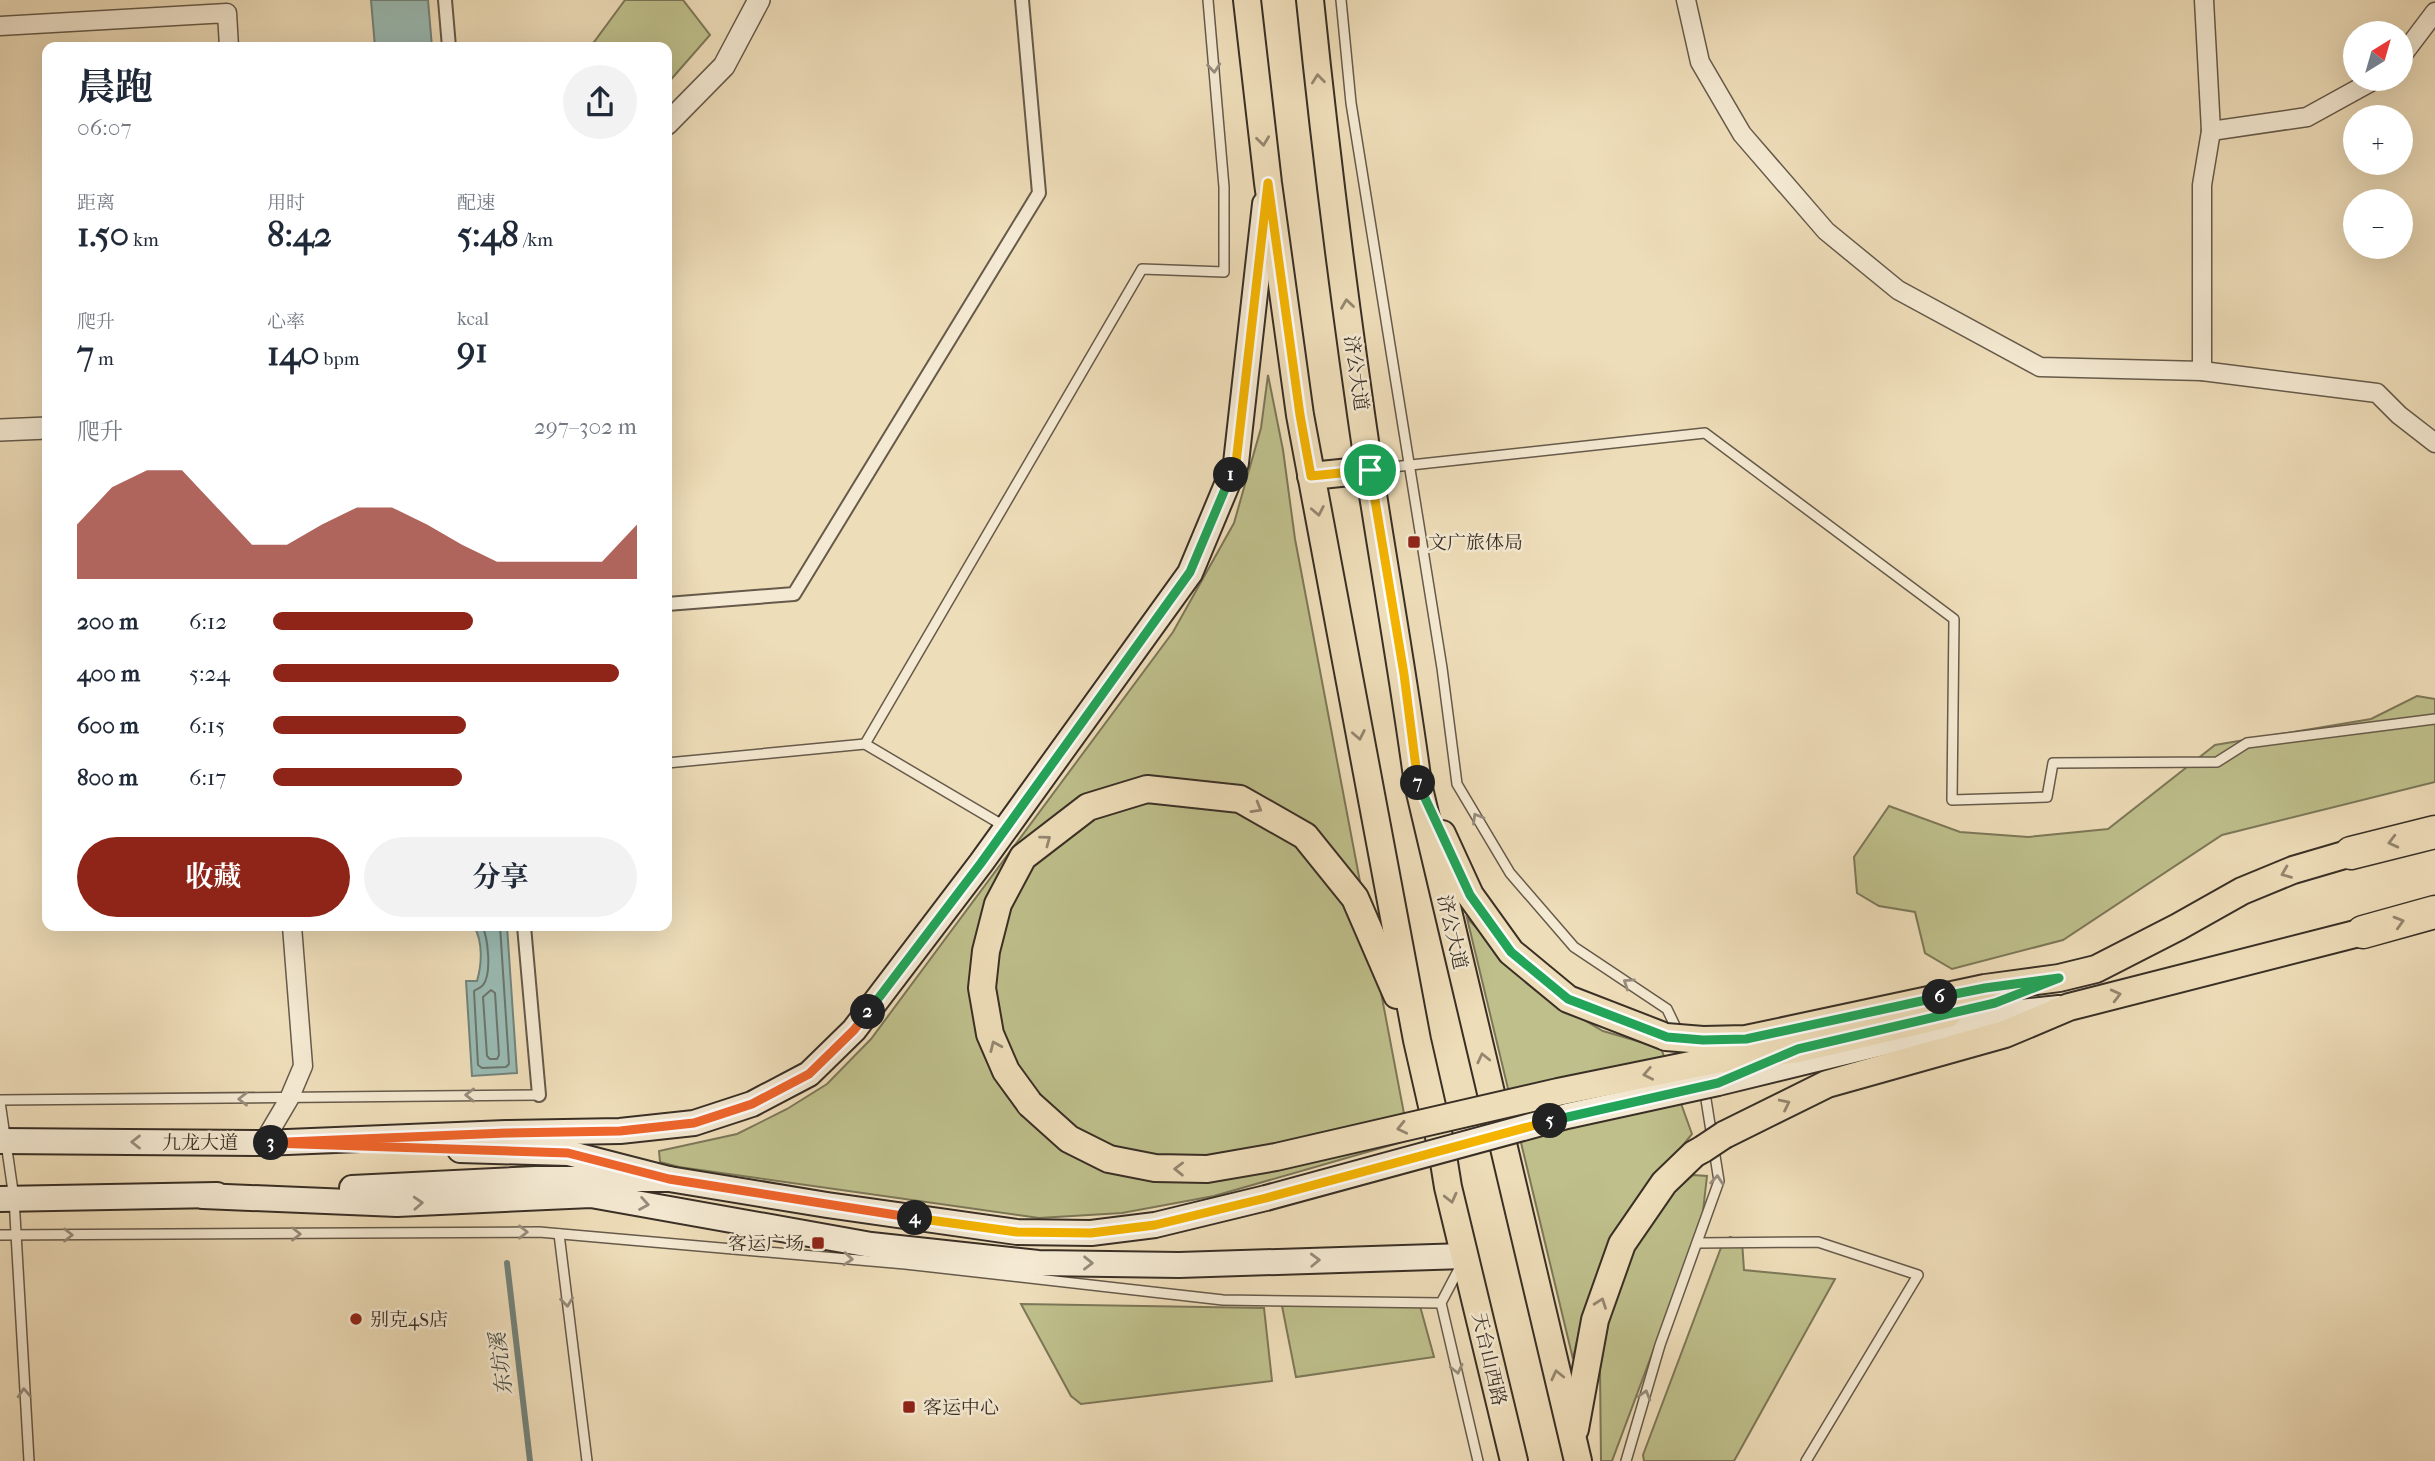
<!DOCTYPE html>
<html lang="zh">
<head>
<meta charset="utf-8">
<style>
  :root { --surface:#fff; --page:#f2f2f3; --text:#1f2937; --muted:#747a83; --accent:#8f2418 }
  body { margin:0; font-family:"IM FELL French Canon","Noto Serif SC",serif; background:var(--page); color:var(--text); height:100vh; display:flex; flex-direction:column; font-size:26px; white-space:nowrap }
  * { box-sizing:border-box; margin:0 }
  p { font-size:23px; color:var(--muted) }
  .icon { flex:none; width:38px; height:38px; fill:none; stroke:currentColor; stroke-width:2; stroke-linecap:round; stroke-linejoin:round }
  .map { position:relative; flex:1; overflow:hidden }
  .details { position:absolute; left:42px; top:42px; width:630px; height:889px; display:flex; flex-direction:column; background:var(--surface); border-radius:14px; box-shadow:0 7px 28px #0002 }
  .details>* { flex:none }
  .needle { width:46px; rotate:37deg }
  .fabs { position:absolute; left:2343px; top:21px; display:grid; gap:14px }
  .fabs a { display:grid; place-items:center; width:70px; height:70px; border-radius:50%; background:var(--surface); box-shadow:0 7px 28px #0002; font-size:35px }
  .pin { position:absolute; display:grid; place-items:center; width:60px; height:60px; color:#fff; margin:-30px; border:4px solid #fff; border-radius:50%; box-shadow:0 2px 7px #0007 }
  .km { position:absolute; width:35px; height:35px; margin:-18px; border-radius:50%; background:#222; color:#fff; font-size:19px; line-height:35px; text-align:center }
  .round { display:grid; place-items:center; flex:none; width:74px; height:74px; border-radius:37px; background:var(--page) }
  .summary { display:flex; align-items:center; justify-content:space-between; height:119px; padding:0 35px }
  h1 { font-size:38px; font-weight:700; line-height:52px }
  .stats { display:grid; grid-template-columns:repeat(3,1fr); gap:10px; height:119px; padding:7px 35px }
  .stats div { display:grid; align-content:center }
  .stats b { font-size:35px; font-weight:700 }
  .stats small { font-size:19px; font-weight:400 }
  .stats p { font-size:19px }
  .chart { height:196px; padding:14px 35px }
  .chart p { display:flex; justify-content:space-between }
  .chart svg { width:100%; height:126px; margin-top:7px; fill:var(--accent); opacity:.7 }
  .action { display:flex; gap:14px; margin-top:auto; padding:14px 35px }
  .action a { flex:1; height:80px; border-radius:42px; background:var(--accent); color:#fff; font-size:28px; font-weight:700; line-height:80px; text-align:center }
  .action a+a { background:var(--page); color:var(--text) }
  ul { padding:0 35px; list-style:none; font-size:23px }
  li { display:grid; grid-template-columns:112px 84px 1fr; align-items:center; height:52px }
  li i { height:18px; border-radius:9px; background:var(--accent) }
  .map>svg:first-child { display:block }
</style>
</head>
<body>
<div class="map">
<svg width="2435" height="1461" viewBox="0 0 2435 1461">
  <rect width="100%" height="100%" fill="#eeddb9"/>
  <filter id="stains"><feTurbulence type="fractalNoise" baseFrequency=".00286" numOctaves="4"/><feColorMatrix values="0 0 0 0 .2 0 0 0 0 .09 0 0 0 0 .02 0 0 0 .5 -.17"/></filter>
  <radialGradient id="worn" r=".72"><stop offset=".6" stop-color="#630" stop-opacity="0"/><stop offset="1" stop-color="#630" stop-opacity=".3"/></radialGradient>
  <g fill="#bebf8b" stroke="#7c7758" stroke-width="2">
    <path d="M625,0H683L710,35L667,84V47H587L594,42Z"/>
    <path d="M1268,375L1283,450L1295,539L1409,1140L1214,1196L1122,1213L1039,1218L679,1167L660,1162L659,1151L737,1134L787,1109L827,1084L871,1039L1173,632L1234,523L1261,428Z"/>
    <path d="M2417,696L2435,699V782L2222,835L2063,940L1952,969L1925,953L1915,912L1879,906L1857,893L1854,857L1889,806L1960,832L2028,837L2108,829L2215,745L2371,719Z"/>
    <path d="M1467,918L1517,970L1550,1000L1603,1031L1661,1048L1692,1134L1627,1215L1594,1282L1580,1327L1573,1359Z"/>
    <path d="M1693,1175L1707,1176L1702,1220L1612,1461H1601L1600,1369L1610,1312L1621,1270L1658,1206Z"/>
    <path d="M1730,1237L1742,1241L1744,1270L1835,1279L1734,1461H1644L1643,1455L1722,1245Z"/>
    <path d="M1021,1304L1264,1308L1272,1381L1081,1404L1071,1396Z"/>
    <path d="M1282,1306H1420L1434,1357L1296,1377Z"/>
  </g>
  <g fill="#9abbb4" stroke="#73837b" stroke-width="2">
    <path d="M371,0H428L432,47H375Z"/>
    <path d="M474,926H507L517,1073L472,1076L466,981H477C482,964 483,942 474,926Z"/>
  </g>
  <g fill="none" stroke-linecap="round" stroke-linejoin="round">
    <g stroke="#6a756c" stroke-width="2">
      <path d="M482,926C488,937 492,974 483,985C481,988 477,989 474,991L478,1065L482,1068L506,1067L509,1064L500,926"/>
      <path d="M491,990L495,993L499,1055L497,1059H490L487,1056L483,997Z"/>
    </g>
    <path stroke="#73837b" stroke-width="6" d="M507,1263L530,1461"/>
    <defs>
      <g id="service">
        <path d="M1341,0L1351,103L1442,668L1457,784L1510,873L1574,947L1667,1009L1679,1034"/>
        <path d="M1374,469L1705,433L1954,619L1952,800L2047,797L2053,763L2217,762L2247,743L2435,719"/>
        <path d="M667,763L865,744"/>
        <path d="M1004,826L865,744L1142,269L1224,272V187L1208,0"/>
        <path d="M0,1100L539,1095"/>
        <path d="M0,1102L14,1198L29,1461"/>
        <path d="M559,1234L587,1461"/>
        <path d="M0,1235L539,1232L905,1264L1223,1300L1441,1303"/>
        <path d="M1697,1243L1818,1242L1918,1275L1806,1461"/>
        <path d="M1461,1265L1441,1303L1478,1461"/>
        <path d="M1626,1461L1660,1345L1719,1181L1704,1087"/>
      </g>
      <g id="pedestrian">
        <path d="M445,0L449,47"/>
        <path d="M667,604L794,594L1039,193L1022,0"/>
        <path d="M524,926L539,1095"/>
      </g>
      <g id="minor">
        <path d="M1686,0L1700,62L1742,134L1826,231L1898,290L2040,367L2202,371L2377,393L2399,415L2435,443"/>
        <path d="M0,26L227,13L229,47"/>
        <path d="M2401,57L2435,12"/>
        <path d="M2211,131L2307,117L2376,79"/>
        <path d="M2202,371V185L2211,131L2204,0"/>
        <path d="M263,1143L289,1099L303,1066L292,926"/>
      </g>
      <g id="tertiary">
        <path d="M667,124L724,66L759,0"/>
        <path d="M0,430L47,428"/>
      </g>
      <g id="secondary">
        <path d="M1718,1083L2001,1014L2059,1008"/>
        <path d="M0,1141L263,1143L506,1133L620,1131L694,1123L752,1104L809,1074L854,1030L981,863L1190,573L1236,463L1265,204"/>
        <path d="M669,1179L827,1205L1017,1232L1091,1233L1155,1225L1266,1198"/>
        <path d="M352,1188L536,1179H669L568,1153L460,1150"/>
        <path d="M203,1196L397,1204L591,1195L871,1245L1038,1263L1179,1265L1465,1256"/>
        <path d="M0,1199L217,1195"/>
      </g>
      <g id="primary">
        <path d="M1247,0L1268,183L1300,415L1417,1040L1442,1150L1448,1187L1514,1461"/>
        <path d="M1310,0C1326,157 1346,313 1369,469C1385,574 1404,679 1418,784L1578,1461"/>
        <path d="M1311,476L1370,470"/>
        <path d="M1442,834L1470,895L1511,952L1568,999L1666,1037"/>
        <path d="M1703,1040L1746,1039L1985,988L2059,978L2096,969L2178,927L2242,891L2293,870L2351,853"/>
        <path d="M1715,1060L1798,1049L1948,1014"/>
        <path d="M1030,1104L1006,1071L990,1034L982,988L986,951L998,904L1023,857L1088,807L1147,789L1240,799L1305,836L1355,898L1397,995"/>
        <path d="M1724,1135L1827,1084L2005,1034L2069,1007L2363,932"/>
        <path d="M1575,1429L1595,1320L1622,1244L1664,1183L1694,1154L1703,1149"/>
      </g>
      <g id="motorway">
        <path d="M2351,853L2435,832"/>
        <path d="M2363,932L2435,912"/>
      </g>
    </defs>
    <use href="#service" stroke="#665a4a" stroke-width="12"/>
    <use href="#pedestrian" stroke="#665a4a" stroke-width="16"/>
    <use href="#minor" stroke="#665a4a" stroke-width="21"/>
    <use href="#tertiary" stroke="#665a4a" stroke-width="24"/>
    <use href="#secondary" stroke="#392f25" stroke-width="28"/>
    <use href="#primary" stroke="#392f25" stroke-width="30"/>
    <use href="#motorway" stroke="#392f25" stroke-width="35"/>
    <use href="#service" stroke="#f4e9d2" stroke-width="9"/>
    <use href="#pedestrian" stroke="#f4e9d2" stroke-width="12"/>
    <use href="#minor" stroke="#f4e9d2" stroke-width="18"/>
    <use href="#tertiary" stroke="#f4e9d2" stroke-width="21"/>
    <use href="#secondary" stroke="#f4e9d2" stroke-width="24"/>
    <use href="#primary" stroke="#eeddb9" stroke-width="26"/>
    <use href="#motorway" stroke="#eeddb9" stroke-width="32"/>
    <defs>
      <path id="secondary-bridge" d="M1266,1198L1567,1116L1718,1083"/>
      <g id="primary-bridge">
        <path d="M1666,1037L1703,1040"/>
        <path d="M1030,1104L1069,1139L1109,1159L1155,1168L1207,1169L1276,1157L1558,1092L1715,1060"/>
        <path d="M1703,1149L1724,1135"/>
      </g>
    </defs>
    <use href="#secondary-bridge" stroke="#392f25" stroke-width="28" stroke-linecap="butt"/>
    <use href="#primary-bridge" stroke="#392f25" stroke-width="30" stroke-linecap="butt"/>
    <use href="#secondary-bridge" stroke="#f4e9d2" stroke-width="24"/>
    <use href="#primary-bridge" stroke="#eeddb9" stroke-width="26"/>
  </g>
  <defs><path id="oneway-chevron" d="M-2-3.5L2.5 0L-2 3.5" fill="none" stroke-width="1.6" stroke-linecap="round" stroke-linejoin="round" transform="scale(1.75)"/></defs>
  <g stroke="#968c7c">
    <use href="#oneway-chevron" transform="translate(1214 68) rotate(85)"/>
    <use href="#oneway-chevron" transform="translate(1477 818) rotate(-120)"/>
    <use href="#oneway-chevron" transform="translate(1628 983) rotate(-146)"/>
    <use href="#oneway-chevron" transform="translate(470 1095) rotate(-179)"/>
    <use href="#oneway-chevron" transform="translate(243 1099) rotate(180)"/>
    <use href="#oneway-chevron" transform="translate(136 1142) rotate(-180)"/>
    <use href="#oneway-chevron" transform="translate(1717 1180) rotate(-86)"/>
    <use href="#oneway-chevron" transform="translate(418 1203) rotate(-3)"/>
    <use href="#oneway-chevron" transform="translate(644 1204) rotate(10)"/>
    <use href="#oneway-chevron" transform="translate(523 1232)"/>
    <use href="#oneway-chevron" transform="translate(296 1234)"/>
    <use href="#oneway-chevron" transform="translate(68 1235)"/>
    <use href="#oneway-chevron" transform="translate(848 1259) rotate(5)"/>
    <use href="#oneway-chevron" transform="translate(1315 1260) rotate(-2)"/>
    <use href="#oneway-chevron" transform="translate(1088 1263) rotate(1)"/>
    <use href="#oneway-chevron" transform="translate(567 1302) rotate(83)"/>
    <use href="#oneway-chevron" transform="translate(1457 1369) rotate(77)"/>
    <use href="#oneway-chevron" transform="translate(24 1393) rotate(-93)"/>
    <use href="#oneway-chevron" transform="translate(1645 1395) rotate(-74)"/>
  </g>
  <g stroke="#94866f">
    <use href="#oneway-chevron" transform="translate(1318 79) rotate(-96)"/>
    <use href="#oneway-chevron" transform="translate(1263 141) rotate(83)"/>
    <use href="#oneway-chevron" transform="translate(1347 304) rotate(-98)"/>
    <use href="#oneway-chevron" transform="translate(1318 511) rotate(79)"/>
    <use href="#oneway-chevron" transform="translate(1359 735) rotate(79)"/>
    <use href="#oneway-chevron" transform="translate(1257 808) rotate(30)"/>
    <use href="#oneway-chevron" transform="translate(1046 840) rotate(-37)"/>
    <use href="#oneway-chevron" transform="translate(2393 842) rotate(166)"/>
    <use href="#oneway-chevron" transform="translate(2286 873) rotate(158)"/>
    <use href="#oneway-chevron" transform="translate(2399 922) rotate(-16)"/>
    <use href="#oneway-chevron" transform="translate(2116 995) rotate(-14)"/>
    <use href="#oneway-chevron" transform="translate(995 1046) rotate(-114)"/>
    <use href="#oneway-chevron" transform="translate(1483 1058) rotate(-103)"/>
    <use href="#oneway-chevron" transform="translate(1648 1074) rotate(169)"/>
    <use href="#oneway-chevron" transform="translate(1785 1104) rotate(-26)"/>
    <use href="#oneway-chevron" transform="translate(1402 1128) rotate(167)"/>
    <use href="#oneway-chevron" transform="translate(1179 1169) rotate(-179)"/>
    <use href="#oneway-chevron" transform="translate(1451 1198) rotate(76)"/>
    <use href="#oneway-chevron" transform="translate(1601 1303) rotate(-70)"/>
    <use href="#oneway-chevron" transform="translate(1557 1375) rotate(-103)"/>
  </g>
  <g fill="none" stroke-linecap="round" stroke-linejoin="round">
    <defs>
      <path id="split-1" d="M1231,475L1236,463L1268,183L1300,415L1311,476L1370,470"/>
      <path id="split-2" d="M868,1012L981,863L1190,572L1231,475"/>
      <path id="split-3" d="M271,1143H263L506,1133L620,1131L694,1123L752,1104L809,1074L854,1030L868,1012"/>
      <path id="split-4" d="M271,1143L568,1153L669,1179L915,1218"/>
      <path id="split-5" d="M915,1218L1017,1232L1091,1233L1155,1225L1266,1198L1550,1121"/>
      <path id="split-6" d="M1550,1121L1718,1083L1798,1049L1995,1003L2059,978L1985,988L1940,997"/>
      <path id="split-7" d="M1418,783L1470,895L1511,952L1568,999L1667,1037L1703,1040L1746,1039L1940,997"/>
      <path id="split-8" d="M1370,470L1404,674L1418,783"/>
    </defs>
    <use href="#split-1" stroke="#fff" stroke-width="14"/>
    <use href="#split-2" stroke="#fff" stroke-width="14"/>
    <use href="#split-3" stroke="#fff" stroke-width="14"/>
    <use href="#split-4" stroke="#fff" stroke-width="14"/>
    <use href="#split-5" stroke="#fff" stroke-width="14"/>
    <use href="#split-6" stroke="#fff" stroke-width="14"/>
    <use href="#split-7" stroke="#fff" stroke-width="14"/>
    <use href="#split-8" stroke="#fff" stroke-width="14"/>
    <use href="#split-1" stroke="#f5b400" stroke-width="9"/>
    <use href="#split-2" stroke="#22a559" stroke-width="9"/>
    <use href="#split-3" stroke="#f0652b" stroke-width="9"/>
    <use href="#split-4" stroke="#f0652b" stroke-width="9"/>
    <use href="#split-5" stroke="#f5b400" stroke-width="9"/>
    <use href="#split-6" stroke="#22a559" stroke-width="9"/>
    <use href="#split-7" stroke="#22a559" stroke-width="9"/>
    <use href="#split-8" stroke="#f5b400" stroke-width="9"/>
  </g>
  <g fill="#8f2418" stroke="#f4e9d2" stroke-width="2.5">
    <rect x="1407" y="535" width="14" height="14" rx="3.5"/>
    <rect x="811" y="1236" width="14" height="14" rx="3.5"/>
    <circle cx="356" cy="1319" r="7"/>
    <rect x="902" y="1400" width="14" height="14" rx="3.5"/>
  </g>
  <g text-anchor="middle" stroke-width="5" stroke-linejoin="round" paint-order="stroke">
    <g font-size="19" fill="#392f25" stroke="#f4e9d2">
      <text transform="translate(1357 373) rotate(82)" y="7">济公大道</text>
      <text transform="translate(1453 932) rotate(77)" y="7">济公大道</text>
      <text x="200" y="1149">九龙大道</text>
      <text transform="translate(1490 1359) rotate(77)" y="7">天台山西路</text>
    </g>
    <g font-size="19" fill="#392f25" stroke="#f4e9d2" text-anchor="start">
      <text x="1428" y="549">文广旅体局</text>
      <text x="804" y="1250" text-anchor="end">客运广场</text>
      <text x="370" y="1326">别克4S店</text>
      <text x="923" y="1414">客运中心</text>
    </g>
    <g font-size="21" font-style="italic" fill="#515249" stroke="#f4e9d2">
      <text transform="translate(501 1364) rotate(-97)" y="7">东坑溪</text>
    </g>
  </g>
  <rect width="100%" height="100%" filter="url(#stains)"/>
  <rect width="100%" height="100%" fill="url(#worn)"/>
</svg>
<div class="fabs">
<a><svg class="needle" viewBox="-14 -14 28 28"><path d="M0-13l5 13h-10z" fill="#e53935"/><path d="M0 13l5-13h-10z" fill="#747a83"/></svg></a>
<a>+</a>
<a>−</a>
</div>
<div class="pin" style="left:1370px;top:470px;background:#1e9e55"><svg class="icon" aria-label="arrive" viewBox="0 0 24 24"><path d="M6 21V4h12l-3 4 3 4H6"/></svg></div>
<b class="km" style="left:1231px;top:475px">1</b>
<b class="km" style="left:868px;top:1012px">2</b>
<b class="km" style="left:271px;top:1143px">3</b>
<b class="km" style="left:915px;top:1218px">4</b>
<b class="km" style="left:1550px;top:1121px">5</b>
<b class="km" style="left:1940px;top:997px">6</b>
<b class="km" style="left:1418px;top:783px">7</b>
<section class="details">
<div class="summary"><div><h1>晨跑</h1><p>06:07</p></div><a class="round"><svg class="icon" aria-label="share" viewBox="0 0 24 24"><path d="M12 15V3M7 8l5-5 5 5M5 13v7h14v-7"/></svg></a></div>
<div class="stats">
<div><p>距离</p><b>1.50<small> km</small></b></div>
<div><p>用时</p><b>8:42</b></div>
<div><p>配速</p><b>5:48<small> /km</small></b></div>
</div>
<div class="stats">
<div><p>爬升</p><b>7<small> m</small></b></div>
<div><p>心率</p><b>140<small> bpm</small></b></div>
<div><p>kcal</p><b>91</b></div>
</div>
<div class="chart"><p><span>爬升</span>297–302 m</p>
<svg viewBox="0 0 160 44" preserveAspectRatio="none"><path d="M0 44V25L10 12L20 6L30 6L40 19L50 32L60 32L70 25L80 19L90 19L100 25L110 32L120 38L130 38L140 38L150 38L160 25V44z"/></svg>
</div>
<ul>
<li><b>200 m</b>6:12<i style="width:55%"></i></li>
<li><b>400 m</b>5:24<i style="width:95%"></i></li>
<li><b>600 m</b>6:15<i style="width:53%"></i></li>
<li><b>800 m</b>6:17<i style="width:52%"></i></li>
</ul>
<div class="action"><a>收藏</a><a>分享</a></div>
</section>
</div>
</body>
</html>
